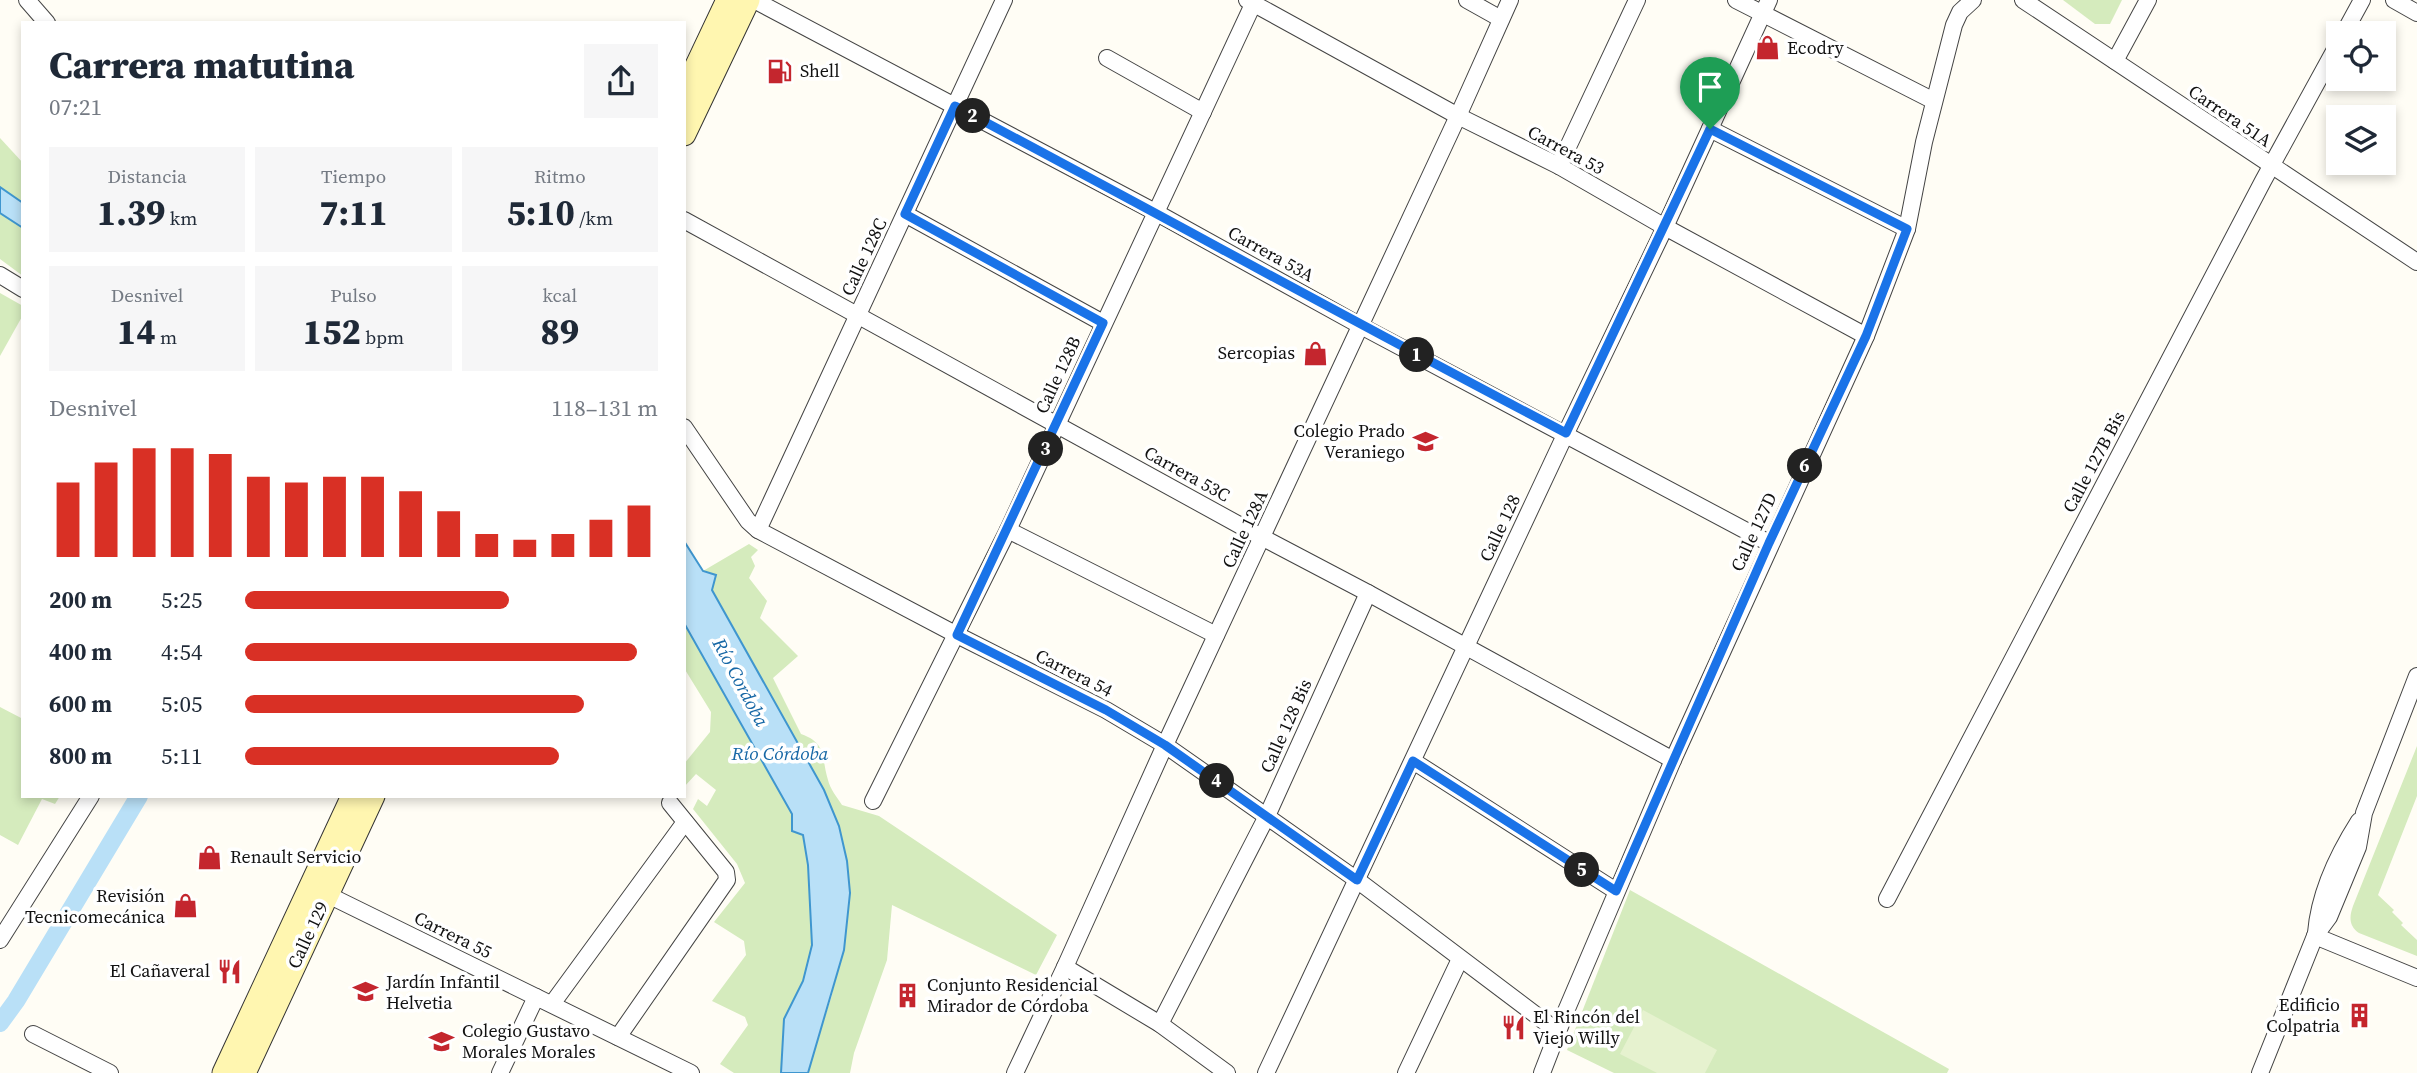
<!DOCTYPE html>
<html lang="es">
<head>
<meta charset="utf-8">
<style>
  :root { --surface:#fff; --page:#f6f6f7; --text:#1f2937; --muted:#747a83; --accent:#d93025 }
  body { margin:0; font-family:"Source Serif 4",serif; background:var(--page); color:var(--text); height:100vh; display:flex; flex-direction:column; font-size:26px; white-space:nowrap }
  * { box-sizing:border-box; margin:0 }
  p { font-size:23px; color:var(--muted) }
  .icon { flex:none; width:38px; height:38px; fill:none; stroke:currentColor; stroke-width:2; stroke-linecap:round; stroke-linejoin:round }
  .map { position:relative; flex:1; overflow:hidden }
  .side { position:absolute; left:21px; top:21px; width:665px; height:777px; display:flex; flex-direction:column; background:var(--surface); border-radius:0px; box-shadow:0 4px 10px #0003 }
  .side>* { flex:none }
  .fabs { position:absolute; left:2326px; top:21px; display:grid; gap:14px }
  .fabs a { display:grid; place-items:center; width:70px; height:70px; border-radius:0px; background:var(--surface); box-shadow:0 4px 10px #0003; font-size:35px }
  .pin { position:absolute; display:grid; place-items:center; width:60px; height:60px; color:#fff; margin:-72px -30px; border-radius:50% 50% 50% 0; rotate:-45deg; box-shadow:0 0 7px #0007 }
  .pin .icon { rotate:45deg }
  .km { position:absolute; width:35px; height:35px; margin:-18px; border-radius:50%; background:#222; color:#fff; font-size:19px; line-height:35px; text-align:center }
  .round { display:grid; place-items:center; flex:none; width:74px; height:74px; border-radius:0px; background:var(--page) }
  .headline { display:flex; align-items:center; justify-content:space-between; height:119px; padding:0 28px }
  h1 { font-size:38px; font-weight:800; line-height:52px }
  .metrics { display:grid; grid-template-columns:repeat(3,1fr); gap:10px; height:119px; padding:7px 28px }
  .metrics div { display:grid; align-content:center; border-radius:0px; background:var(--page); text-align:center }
  .metrics b { font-size:35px; font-weight:800 }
  .metrics small { font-size:19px; font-weight:400 }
  .metrics p { font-size:19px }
  .chart { height:196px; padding:14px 28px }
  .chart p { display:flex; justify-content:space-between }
  .chart svg { width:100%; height:126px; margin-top:7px; stroke:var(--accent); stroke-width:6 }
  ul { padding:0 28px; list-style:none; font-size:23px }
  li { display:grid; grid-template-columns:112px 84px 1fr; align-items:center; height:52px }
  li i { height:18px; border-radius:9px; background:var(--accent) }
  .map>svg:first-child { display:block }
</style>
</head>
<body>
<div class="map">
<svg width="2417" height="1073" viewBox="0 0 2417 1073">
  <rect width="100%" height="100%" fill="#fffdf5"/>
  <g fill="#d5ebbd">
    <path d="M2063,0H2122L2110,24H2095Z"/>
    <path d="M0,138L23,163V276L0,259Z"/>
    <path d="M0,293L23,306V315L0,356Z"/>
    <path d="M749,544L758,550L751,557L755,566L749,578L767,601L760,618L798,656L773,678L801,734C827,743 821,757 828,780C830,789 837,797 842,805L879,816L1057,935L1036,975L892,905L887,960L854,1053L850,1073H808V1069L832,995L850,893L847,861L839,826L824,790L712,589L716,575L703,571Z"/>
    <path d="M684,623L803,834L808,865L812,945L803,981L784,1019L781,1073H734L720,1064L748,1025L745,1017L712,1001L746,955L744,941L714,922L745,883L737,864L693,809L698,799L707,806L716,790L696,774L684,787V764L710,732L711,712L684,668Z"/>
    <path d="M0,707L23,719V796H60L55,804L42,799L18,845L0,835Z"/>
    <path d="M2417,746V796L2378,895L2394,910L2392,912L2403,923L2401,925L2417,940V956L2359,933C2349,926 2349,917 2353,906Z"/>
    <path d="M1630,890L1949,1069L1947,1073H1614L1567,1050Z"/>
  </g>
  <path fill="#e6f2cf" d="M1643,1010L1717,1050L1705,1073H1657L1620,1054Z"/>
  <g fill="#b9e0f7" stroke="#3f96cf" stroke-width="2">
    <path d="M0,187L23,203V228L0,213Z"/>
    <path d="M684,541L703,571L716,575L712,590L824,790L839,826L847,861L850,893L844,950L808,1073H781L784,1019L803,981L812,945L808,865L803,835L792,831V814L684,623Z"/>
  </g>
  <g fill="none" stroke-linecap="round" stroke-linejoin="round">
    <path stroke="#b9e0f7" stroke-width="18" d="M0,1023L16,1001L139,796"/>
    <defs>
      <g id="minor">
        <path d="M27,0L47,23"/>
        <path d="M754,0L1157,213L1361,326L1769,543"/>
        <path d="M1247,0L1458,116L1559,166L1665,227L1866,336"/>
        <path d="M1467,0L1501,19"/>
        <path d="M1736,0L1934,101"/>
        <path d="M2023,0L2417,262"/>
        <path d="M2394,0L2417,13"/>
        <path d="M2344,33L2362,0"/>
        <path d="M1107,58L1203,112"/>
        <path d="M2115,61L2148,0"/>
        <path d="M1710,129L1907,229"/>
        <path d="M1559,166L1637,0"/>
        <path d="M905,214L1103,323"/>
        <path d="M684,220L1252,532L1368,593L1673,760"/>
        <path d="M0,275L23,289"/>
        <path d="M684,427L748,521L758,530L957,635L1106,710L1165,745L1357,880L1557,1031"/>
        <path d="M758,530L1004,0"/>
        <path d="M1008,530L1216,635"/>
        <path d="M1413,761L1616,891"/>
        <path d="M873,801L1008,530L1255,0"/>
        <path d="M320,891L691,1073"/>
        <path d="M1887,899L2263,181L2338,44"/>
        <path d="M2316,933C2319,895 2338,854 2359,821"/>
        <path d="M2315,936L2417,978"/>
        <path d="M0,940L91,796"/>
        <path d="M1065,967L1160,1024L1227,1073"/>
        <path d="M552,1004L685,822"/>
        <path d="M1160,1024L1267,816L1368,593"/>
        <path d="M33,1034L110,1073"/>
        <path d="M618,1037L727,880L726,872L670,803"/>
        <path d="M500,1073L536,997"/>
        <path d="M1015,1073L1065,967L1165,745L1458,116L1510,0"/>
        <path d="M1266,1073L1566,433L1665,227L1769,0"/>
        <path d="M1406,1073L1460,959"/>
        <path d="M1542,1073L1566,1011L1673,760L1866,336L1907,229L1924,142L1954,25L1960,12L1973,0"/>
        <path d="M2260,1073L2315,936L2329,917L2358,847L2364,813L2417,676"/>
      </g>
      <g id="secondary">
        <path d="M684,93L728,0"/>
        <path d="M684,134L748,0"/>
        <path d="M224,1073L353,796"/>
        <path d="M244,1073L373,796"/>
      </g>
    </defs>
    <use href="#minor" stroke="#444" stroke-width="18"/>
    <use href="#secondary" stroke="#333" stroke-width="25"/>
    <use href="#minor" stroke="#fff" stroke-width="16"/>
    <use href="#secondary" stroke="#fff6b0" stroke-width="23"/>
  </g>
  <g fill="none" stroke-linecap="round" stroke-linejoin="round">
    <defs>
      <path id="route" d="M955,106C1159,214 1361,326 1566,433L1710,129L1907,229L1866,336L1769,543L1616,891L1413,761L1357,880L1165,745L1106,710L957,635L1103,323L905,214Z"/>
    </defs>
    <use href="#route" stroke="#fff" stroke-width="14"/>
    <use href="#route" stroke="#1a73e8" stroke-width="9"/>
  </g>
  <defs>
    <symbol id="shop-bare" viewBox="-9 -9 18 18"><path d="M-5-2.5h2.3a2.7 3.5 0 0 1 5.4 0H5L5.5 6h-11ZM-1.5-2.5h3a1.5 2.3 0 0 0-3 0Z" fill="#c4262e" stroke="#fff" stroke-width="2.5" paint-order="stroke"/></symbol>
    <symbol id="fuel-bare" viewBox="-9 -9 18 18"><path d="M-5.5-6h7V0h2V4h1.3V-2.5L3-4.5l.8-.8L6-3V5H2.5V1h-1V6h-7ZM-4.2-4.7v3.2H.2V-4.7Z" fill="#c4262e" stroke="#fff" stroke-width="2.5" paint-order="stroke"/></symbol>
    <symbol id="school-bare" viewBox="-9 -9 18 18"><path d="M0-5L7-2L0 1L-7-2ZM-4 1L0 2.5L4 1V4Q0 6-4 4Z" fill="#c4262e" stroke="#fff" stroke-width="2.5" paint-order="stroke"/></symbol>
    <symbol id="restaurant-bare" viewBox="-9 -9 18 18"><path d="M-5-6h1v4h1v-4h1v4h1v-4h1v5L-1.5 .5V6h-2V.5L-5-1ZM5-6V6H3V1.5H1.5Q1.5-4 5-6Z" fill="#c4262e" stroke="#fff" stroke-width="2.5" paint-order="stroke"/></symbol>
    <symbol id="building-bare" viewBox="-9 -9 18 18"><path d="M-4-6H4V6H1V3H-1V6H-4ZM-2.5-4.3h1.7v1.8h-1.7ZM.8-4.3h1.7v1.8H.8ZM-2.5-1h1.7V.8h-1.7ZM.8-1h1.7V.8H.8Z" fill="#c4262e" stroke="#fff" stroke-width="2.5" paint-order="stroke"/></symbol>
  </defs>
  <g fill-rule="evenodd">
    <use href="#shop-bare" x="1750" y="30" width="35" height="35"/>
    <use href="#fuel-bare" x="762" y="54" width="35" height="35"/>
    <use href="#shop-bare" x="1298" y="336" width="35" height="35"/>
    <use href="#school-bare" x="1408" y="424" width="35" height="35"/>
    <use href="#shop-bare" x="192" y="840" width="35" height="35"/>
    <use href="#shop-bare" x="168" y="888" width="35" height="35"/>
    <use href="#restaurant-bare" x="212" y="954" width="35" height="35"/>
    <use href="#school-bare" x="348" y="974" width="35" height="35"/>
    <use href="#building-bare" x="890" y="978" width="35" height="35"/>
    <use href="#building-bare" x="2342" y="998" width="35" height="35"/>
    <use href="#restaurant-bare" x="1496" y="1010" width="35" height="35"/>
    <use href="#school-bare" x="424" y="1024" width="35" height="35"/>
  </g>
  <g text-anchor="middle" stroke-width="7" stroke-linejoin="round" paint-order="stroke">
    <g font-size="18" fill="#111" stroke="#fff" text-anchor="start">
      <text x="1787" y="54">Ecodry</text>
      <text x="800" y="77">Shell</text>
      <text x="1295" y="359" text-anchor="end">Sercopias</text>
      <text x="1405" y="437" text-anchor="end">Colegio Prado<tspan x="1405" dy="21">Veraniego</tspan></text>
      <text x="230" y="863">Renault Servicio</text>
      <text x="165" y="902" text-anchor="end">Revisión<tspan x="165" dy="21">Tecnicomecánica</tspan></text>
      <text x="210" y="977" text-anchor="end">El Cañaveral</text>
      <text x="386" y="988">Jardín Infantil<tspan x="386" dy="21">Helvetia</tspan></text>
      <text x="927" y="991">Conjunto Residencial<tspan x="927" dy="21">Mirador de Córdoba</tspan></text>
      <text x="2340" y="1011" text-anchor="end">Edificio<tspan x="2340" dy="21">Colpatria</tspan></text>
      <text x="1533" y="1023">El Rincón del<tspan x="1533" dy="21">Viejo Willy</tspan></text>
      <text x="462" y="1037">Colegio Gustavo<tspan x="462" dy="21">Morales Morales</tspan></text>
    </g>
    <g font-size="18" fill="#111" stroke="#fff">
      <text transform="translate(2230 116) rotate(34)" y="6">Carrera 51A</text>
      <text transform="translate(1566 150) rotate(28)" y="6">Carrera 53</text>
      <text transform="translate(1271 254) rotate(29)" y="6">Carrera 53A</text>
      <text transform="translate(864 257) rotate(-65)" y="6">Calle 128C</text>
      <text transform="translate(1058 375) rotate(-65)" y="6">Calle 128B</text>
      <text transform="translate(2094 462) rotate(-62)" y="6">Calle 127B Bis</text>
      <text transform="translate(1187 474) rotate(29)" y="6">Carrera 53C</text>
      <text transform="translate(1500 528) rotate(-65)" y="6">Calle 128</text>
      <text transform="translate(1245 529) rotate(-65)" y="6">Calle 128A</text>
      <text transform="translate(1754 532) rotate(-65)" y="6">Calle 127D</text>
      <text transform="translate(1074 673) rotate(27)" y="6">Carrera 54</text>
      <text transform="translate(1286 726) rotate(-66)" y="6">Calle 128 Bis</text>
      <text transform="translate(308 935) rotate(-65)" y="6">Calle 129</text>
      <text transform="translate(453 935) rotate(26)" y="6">Carrera 55</text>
    </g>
    <g font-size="19" font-style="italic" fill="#1768a6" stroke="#fff">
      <text transform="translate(741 682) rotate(62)" y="7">Río Cordoba</text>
      <text x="780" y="760">Río Córdoba</text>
    </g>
  </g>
</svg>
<div class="fabs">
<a><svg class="icon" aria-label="locate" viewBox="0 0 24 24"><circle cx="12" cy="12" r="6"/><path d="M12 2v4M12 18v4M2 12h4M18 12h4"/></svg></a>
<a><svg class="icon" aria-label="layers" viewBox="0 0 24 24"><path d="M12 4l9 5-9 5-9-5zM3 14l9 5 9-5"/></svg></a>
</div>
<div class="pin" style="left:1710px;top:129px;background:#1e9e55"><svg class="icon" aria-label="arrive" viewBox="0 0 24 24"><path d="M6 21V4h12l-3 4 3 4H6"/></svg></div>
<b class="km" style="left:1417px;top:355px">1</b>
<b class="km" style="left:973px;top:116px">2</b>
<b class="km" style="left:1046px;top:449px">3</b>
<b class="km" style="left:1217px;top:781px">4</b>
<b class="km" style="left:1582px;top:870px">5</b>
<b class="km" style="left:1805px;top:466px">6</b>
<section class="side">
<div class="headline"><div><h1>Carrera matutina</h1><p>07:21</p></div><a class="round"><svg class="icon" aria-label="share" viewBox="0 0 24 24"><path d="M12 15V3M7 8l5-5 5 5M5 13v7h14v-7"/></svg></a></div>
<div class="metrics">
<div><p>Distancia</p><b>1.39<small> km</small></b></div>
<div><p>Tiempo</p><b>7:11</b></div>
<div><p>Ritmo</p><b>5:10<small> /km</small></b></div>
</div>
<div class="metrics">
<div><p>Desnivel</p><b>14<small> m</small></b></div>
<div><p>Pulso</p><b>152<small> bpm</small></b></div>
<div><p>kcal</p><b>89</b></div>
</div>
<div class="chart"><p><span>Desnivel</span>118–131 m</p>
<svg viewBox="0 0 160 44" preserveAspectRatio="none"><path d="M5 44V18M15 44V11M25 44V6M35 44V6M45 44V8M55 44V16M65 44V18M75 44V16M85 44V16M95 44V21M105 44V28M115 44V36M125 44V38M135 44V36M145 44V31M155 44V26"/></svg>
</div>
<ul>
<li><b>200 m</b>5:25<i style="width:64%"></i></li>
<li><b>400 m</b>4:54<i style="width:95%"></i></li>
<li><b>600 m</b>5:05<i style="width:82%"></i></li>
<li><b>800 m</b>5:11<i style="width:76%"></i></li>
</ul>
</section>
</div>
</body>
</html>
